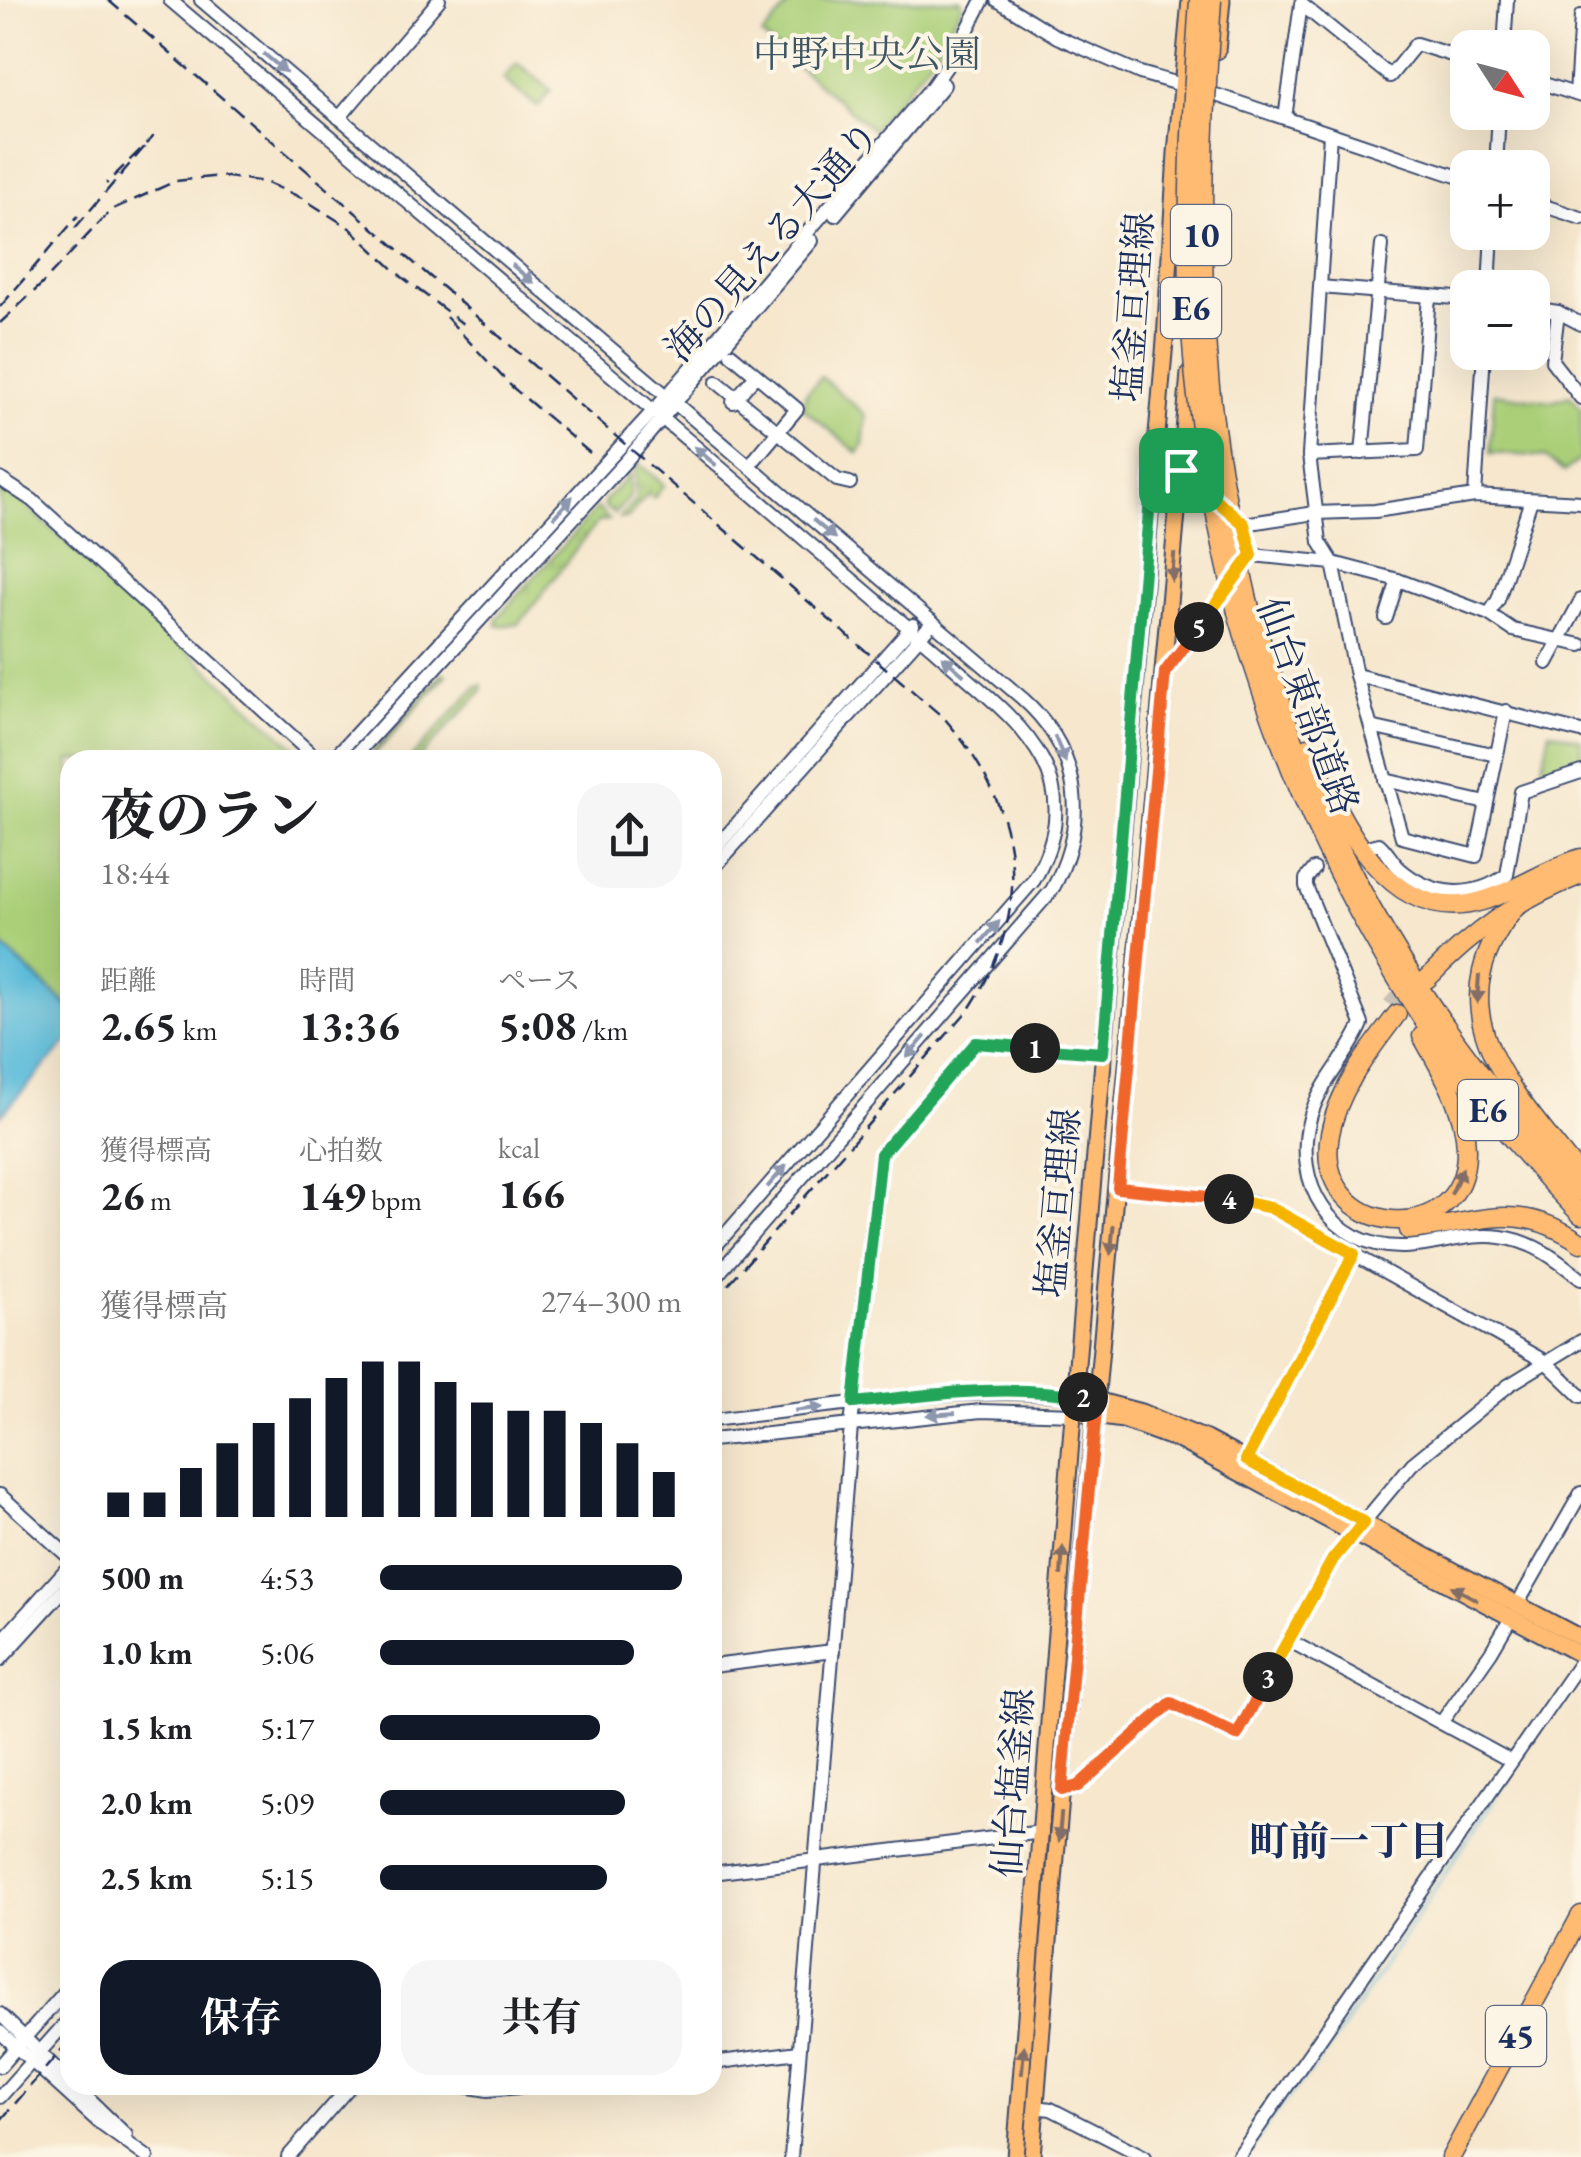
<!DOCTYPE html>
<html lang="ja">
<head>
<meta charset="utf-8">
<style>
  :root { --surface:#fff; --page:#f6f6f6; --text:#202124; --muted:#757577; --accent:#111827 }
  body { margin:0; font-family:"EB Garamond","Noto Serif JP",serif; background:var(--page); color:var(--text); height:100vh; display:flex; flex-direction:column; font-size:38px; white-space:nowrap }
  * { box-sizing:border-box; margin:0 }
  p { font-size:32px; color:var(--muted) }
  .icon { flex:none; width:55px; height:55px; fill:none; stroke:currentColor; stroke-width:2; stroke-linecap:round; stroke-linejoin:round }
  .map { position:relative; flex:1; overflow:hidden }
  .sheet { position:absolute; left:60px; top:750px; width:662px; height:1345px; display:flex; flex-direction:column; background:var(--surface); border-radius:30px; box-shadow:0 10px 40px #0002 }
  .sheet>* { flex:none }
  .needle { width:65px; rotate:126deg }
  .fabs { position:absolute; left:1450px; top:30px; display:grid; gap:20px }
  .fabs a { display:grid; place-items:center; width:100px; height:100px; border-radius:20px; background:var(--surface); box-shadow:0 10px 40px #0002; font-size:50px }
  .pin { position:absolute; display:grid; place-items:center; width:85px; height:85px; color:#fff; margin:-42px; border-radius:20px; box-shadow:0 5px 15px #0006 }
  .km { position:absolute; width:50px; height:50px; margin:-25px; border-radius:50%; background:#222; color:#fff; font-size:28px; line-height:50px; text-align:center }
  .round { display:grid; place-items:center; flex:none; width:105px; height:105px; border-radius:30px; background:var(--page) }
  .summary { display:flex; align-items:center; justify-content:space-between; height:170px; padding:0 40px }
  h1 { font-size:55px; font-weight:700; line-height:75px }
  .figures { display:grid; grid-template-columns:repeat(3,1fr); gap:15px; height:170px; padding:10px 40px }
  .figures div { display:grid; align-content:center }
  .figures b { font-size:42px; font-weight:700 }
  .figures small { font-size:28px; font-weight:400 }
  .figures p { font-size:28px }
  .chart { height:280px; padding:20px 40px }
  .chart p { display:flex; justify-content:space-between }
  .chart svg { width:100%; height:180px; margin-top:10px; stroke:var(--accent); stroke-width:6 }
  .cta { display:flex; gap:20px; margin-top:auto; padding:20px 40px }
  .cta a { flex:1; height:115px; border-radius:30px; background:var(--accent); color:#fff; font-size:40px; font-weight:700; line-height:115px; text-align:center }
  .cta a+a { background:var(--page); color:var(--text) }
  ul { padding:0 40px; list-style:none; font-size:32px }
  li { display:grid; grid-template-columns:160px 120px 1fr; align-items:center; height:75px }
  li i { height:25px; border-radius:12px; background:var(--accent) }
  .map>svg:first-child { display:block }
</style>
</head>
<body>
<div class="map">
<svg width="1581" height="2157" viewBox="0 0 1581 2157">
  <defs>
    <pattern id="grass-tufts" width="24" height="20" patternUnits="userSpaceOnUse" patternTransform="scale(2.5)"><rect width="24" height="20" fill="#aacf78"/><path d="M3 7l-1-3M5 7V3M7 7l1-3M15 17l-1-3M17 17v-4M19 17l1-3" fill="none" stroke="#92b26a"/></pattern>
  </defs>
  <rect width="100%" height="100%" fill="#fcf5e5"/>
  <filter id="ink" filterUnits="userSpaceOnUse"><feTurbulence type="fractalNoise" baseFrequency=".01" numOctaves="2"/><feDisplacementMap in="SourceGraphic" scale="20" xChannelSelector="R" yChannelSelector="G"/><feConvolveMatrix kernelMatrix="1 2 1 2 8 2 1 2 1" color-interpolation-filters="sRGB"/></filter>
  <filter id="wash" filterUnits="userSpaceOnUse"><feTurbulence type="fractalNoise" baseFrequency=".0048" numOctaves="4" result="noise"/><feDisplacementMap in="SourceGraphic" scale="40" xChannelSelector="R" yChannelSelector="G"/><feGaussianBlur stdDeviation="2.25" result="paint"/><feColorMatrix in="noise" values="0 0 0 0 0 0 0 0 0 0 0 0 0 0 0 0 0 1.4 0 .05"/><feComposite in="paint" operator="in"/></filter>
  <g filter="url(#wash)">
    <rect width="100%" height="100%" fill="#f6e7cd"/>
    <g fill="url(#grass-tufts)" stroke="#627f6b" stroke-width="2.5">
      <path d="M639,464L664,485L654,498L648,494L627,518H619L636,500L635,468Z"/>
      <path d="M630,474V497L614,514L604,506L605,500Z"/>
      <path d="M597,508L609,520L599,521C571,552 548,590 518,624L497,626V618Z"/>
      <path d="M443,673L446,675L369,760H365Z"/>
      <path d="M482,685V691L417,760H409L477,686Z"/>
    </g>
    <g fill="#aacf78" stroke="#627f6b" stroke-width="2.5">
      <path d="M793,0H961L962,7L936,52L873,130L762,36Z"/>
      <path d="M517,63L551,90L538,107L503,79Z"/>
      <path d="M821,377L866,415L863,446L858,453L804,409L805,395Z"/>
      <path d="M1494,393L1551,401L1570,395L1581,408V459L1564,472L1545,457L1490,453Z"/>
      <path d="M0,488L24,504L300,752L304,760H70V1007L0,944Z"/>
      <path d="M1550,731L1581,739V764L1541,774Z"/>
    </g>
    <path fill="#5bbcda" stroke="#3b769c" stroke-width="2.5" d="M0,945L70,1008V1039L0,1116Z"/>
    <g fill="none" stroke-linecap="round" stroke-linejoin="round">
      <g stroke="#5bbcda" stroke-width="2.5">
        <path d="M1555,1709L1578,1678"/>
        <path d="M1246,2157L1278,2110L1328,2050L1514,1769"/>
      </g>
    </g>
  </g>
  <g filter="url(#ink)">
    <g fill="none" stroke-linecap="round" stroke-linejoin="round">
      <path stroke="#cac2b7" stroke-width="18" stroke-dasharray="18 9" stroke-linecap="butt" d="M1391,1006L1422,970"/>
      <defs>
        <g id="minor">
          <path d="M170,0L936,651C1009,716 1097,771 1034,880L712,1250"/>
          <path d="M201,0L1023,699C1082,752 1089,823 1052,890L712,1281"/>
          <path d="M997,0L1057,37L1140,73L1213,94L1468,180"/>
          <path d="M1504,48L1507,0"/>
          <path d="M1532,80L1581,96"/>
          <path d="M1576,94L1581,16"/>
          <path d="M339,118L439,0"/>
          <path d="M1285,118L1301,4L1390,76L1416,44L1468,60"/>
          <path d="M1330,134L1309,455L1320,542L1333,563L1356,675L1402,837L1476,856L1506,711"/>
          <path d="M1496,168L1499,112"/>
          <path d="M1532,202L1581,218"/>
          <path d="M835,215L944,85"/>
          <path d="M1320,287L1468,299"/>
          <path d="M1489,288L1492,232"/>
          <path d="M1532,308L1558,312L1581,324"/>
          <path d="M1558,312L1552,361L1581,398"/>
          <path d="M731,354L797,409L755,459"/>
          <path d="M717,382L837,480L850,483"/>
          <path d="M733,402L756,375"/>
          <path d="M1362,453L1382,245"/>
          <path d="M1309,455L1417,450L1429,296"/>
          <path d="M1153,465L1181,470L1213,497"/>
          <path d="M0,479L32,500L318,760"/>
          <path d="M1475,496L1484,352"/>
          <path d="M1240,520L1244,524L1252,555"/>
          <path d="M1244,524L1315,513L1375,511L1475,496L1581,502"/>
          <path d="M1252,555L1333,563L1398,580L1489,614L1513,630L1581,645"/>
          <path d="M1489,614L1498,600L1531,500"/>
          <path d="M1386,618L1398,580"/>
          <path d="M1547,663L1581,600"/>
          <path d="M1165,672L1233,581"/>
          <path d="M1356,675L1581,732"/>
          <path d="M1371,727L1496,755"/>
          <path d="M332,760L667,396L806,234L931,88L954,56L983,0"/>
          <path d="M351,760L626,461L812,241"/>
          <path d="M1385,780L1486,803"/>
          <path d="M1371,846L1379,844C1387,851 1392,861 1399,868C1432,897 1472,900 1507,875L1521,792L1581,772"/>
          <path d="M712,852L913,625"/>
          <path d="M1314,869L1306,879V886L1362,1024C1348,1057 1320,1082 1310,1118C1292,1183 1331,1247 1401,1247C1434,1247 1467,1232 1501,1237C1533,1241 1556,1259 1581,1279"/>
          <path d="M712,870L933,622"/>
          <path d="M1118,1188L1241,1200L1271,1208L1546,1362L1581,1396"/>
          <path d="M712,1420C833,1406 953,1385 1075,1396"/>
          <path d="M712,1440L981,1411L1073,1414"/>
          <path d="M1246,1459L1354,1254"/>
          <path d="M0,1495L70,1558"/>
          <path d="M1518,1603L1581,1493"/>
          <path d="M1288,1640L1441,1723L1491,1652L1511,1618"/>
          <path d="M0,1643L70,1565"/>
          <path d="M0,1660L70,1583"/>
          <path d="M712,1666L833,1651"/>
          <path d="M1441,1723L1511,1761"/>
          <path d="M1063,1791L1078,1786L1171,1703L1237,1735L1333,1559L1412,1464L1509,1385L1581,1341"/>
          <path d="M712,1873L1042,1832"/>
          <path d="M0,2014L70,2082"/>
          <path d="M0,2032L101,2124L147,2157"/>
          <path d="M712,2063L799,2052"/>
          <path d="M0,2066L70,1986"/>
          <path d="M74,2085L126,2135"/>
          <path d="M458,2085L488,2090L540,2085"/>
          <path d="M0,2097L70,2018"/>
          <path d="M1036,2107L1051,2109L1145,2157"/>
          <path d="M288,2157L351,2085"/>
          <path d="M791,2157L851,1426L881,1153L976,1043L1103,1053"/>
          <path d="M1238,2157L1581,1661"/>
        </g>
        <g id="major">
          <path d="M1217,51L1222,0"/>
          <path d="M1088,1398L1141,1412L1206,1439L1581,1638"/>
          <path d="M1087,1415L1123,1420L1180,1441L1581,1655"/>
          <path d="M1015,2157L1077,1364L1165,341L1176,153L1190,0"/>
          <path d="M1032,2157C1077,1562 1139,968 1189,373"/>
        </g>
        <g id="highway">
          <path d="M1250,608C1269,661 1283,715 1304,767C1367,925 1465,1069 1581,1192"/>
          <path d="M1237,612C1301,837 1416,1047 1581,1215"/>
          <path d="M1308,747C1339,816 1387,929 1482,901C1516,891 1546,869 1581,858"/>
          <path d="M1519,903C1432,1007 1504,1081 1573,1167"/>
          <path d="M1427,979C1474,930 1518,900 1581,875"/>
          <path d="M1397,1014C1370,1050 1338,1089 1330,1134C1311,1239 1468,1253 1466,1149C1465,1107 1441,1071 1422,1036"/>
          <path d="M1409,1230C1477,1225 1515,1197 1581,1243"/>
          <path d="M1451,2157L1581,1915"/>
        </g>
      </defs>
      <use href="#minor" stroke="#3c4b6f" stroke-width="16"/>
      <use href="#major" stroke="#3c4b6f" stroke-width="19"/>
      <use href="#highway" stroke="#3c4b6f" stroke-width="21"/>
      <use href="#minor" stroke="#fff" stroke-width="12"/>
      <use href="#major" stroke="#febb71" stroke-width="15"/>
      <use href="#highway" stroke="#febb71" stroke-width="18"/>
      <g stroke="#1b2f5e" stroke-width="2.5" stroke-dasharray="15 8" stroke-linecap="butt">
        <path d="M108,0L945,719C1023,809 1036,907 969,1009L712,1303"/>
        <path d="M75,228L153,137L106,184"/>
        <path d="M0,307L78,216"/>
        <path d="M446,317L511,386L590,453"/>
        <path d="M0,323L41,285L111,210L176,181L220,176L265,182L302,198L351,229L402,277L463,324"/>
        <path d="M0,2121L70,2040"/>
      </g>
      <defs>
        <g id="highway-bridge">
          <path d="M1199,0C1191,119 1183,238 1193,357C1200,443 1217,528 1237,612"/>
          <path d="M1212,0C1204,117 1199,235 1207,352C1213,439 1230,523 1250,608"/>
        </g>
      </defs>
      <use href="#highway-bridge" stroke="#3c4b6f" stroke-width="21" stroke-linecap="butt"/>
      <use href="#highway-bridge" stroke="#febb71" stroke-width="18"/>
    </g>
    <defs><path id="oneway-solid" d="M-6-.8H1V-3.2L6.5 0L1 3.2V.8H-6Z" transform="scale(2.5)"/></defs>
    <g fill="#8d97ae">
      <use href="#oneway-solid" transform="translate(275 63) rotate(40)"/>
      <use href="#oneway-solid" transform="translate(523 274) rotate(40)"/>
      <use href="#oneway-solid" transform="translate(705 456) rotate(-140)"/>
      <use href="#oneway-solid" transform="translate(563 507) rotate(-48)"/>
      <use href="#oneway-solid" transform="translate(824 529) rotate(40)"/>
      <use href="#oneway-solid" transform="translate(953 666) rotate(-139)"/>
      <use href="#oneway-solid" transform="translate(1060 749) rotate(67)"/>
      <use href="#oneway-solid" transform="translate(990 932) rotate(-49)"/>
      <use href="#oneway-solid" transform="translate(916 1047) rotate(131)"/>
      <use href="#oneway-solid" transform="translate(777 1176) rotate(-49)"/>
      <use href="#oneway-solid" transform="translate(809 1409) rotate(-7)"/>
      <use href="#oneway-solid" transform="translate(941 1414) rotate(176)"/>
    </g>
    <g fill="#816e67">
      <use href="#oneway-solid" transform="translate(1173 567) rotate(95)"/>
      <use href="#oneway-solid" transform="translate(1478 989) rotate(94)"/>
      <use href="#oneway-solid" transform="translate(1457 1181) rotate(-66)"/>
      <use href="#oneway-solid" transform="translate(1112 1240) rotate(96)"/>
      <use href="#oneway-solid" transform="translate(1062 1561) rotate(-86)"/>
      <use href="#oneway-solid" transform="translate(1464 1593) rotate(-152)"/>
      <use href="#oneway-solid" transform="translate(1060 1827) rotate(95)"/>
      <use href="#oneway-solid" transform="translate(1023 2060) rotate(-85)"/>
    </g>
  </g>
  <g fill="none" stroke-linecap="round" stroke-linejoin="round" filter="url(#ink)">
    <defs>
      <path id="split-1" d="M1035,1048L1103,1053L1153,465L1181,470"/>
      <path id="split-2" d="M1035,1048L976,1043L881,1154L854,1403C929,1395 1007,1383 1083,1397"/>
      <path id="split-3" d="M1083,1397L1097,1400L1062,1790L1078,1786L1171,1703L1237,1735L1268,1677"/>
      <path id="split-4" d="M1229,1199L1271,1208L1354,1254L1246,1460L1364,1522L1333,1559L1268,1677"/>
      <path id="split-5" d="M1199,627L1165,672L1118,1188L1229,1199"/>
      <path id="split-6" d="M1181,470L1244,524L1252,555L1199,627"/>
    </defs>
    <use href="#split-1" stroke="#fff" stroke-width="20"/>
    <use href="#split-2" stroke="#fff" stroke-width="20"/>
    <use href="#split-3" stroke="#fff" stroke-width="20"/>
    <use href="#split-4" stroke="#fff" stroke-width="20"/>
    <use href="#split-5" stroke="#fff" stroke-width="20"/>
    <use href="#split-6" stroke="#fff" stroke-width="20"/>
    <use href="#split-1" stroke="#22a559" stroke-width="12"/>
    <use href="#split-2" stroke="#22a559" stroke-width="12"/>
    <use href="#split-3" stroke="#f0652b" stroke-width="12"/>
    <use href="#split-4" stroke="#f5b400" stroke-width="12"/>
    <use href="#split-5" stroke="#f0652b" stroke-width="12"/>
    <use href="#split-6" stroke="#f5b400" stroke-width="12"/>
  </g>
  <g text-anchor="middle" stroke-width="8" stroke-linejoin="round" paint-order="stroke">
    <g fill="#fcf5e5" stroke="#5e6a86" stroke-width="2.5">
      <rect x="1171" y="205" width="60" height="60" rx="8"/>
      <rect x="1161" y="278" width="60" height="60" rx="8"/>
      <rect x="1458" y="1080" width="60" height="60" rx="8"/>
      <rect x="1486" y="2006" width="60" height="60" rx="8"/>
    </g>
    <g font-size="35" font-weight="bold" fill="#1b2f5e">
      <text x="1201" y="247">10</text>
      <text x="1191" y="320">E6</text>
      <text x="1488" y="1122">E6</text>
      <text x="1516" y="2048">45</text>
    </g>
    <g font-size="38" fill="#3f5764" stroke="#fcf5e5">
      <text x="867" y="67">中野中央公園</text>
    </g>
    <g font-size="38" fill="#1b2f5e" stroke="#fcf5e5">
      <text transform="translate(772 241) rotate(-49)" y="13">海の見える大通り</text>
      <text transform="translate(1133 307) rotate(-86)" y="13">塩釜亘理線</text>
      <text transform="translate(1308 706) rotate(70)" y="13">仙台東部道路</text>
      <text transform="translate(1058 1203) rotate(-85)" y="13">塩釜亘理線</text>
      <text transform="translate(1013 1783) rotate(-86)" y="13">仙台塩釜線</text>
    </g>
    <g font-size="40" font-weight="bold" fill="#1b2f5e" stroke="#fcf5e5">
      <text x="1349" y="1855">町前一丁目</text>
    </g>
  </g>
</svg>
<div class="fabs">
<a><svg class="needle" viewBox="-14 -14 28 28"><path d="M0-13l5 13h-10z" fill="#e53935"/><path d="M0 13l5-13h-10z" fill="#757577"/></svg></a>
<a>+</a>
<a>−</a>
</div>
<div class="pin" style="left:1181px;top:470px;background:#1e9e55"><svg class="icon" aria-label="arrive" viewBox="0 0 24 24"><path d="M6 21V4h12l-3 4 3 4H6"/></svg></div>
<b class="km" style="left:1035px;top:1048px">1</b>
<b class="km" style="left:1083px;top:1397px">2</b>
<b class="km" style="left:1268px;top:1677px">3</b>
<b class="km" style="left:1229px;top:1199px">4</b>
<b class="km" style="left:1199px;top:627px">5</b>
<section class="sheet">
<div class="summary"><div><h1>夜のラン</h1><p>18:44</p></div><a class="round"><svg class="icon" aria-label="share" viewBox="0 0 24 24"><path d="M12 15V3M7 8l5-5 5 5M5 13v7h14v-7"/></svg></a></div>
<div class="figures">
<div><p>距離</p><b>2.65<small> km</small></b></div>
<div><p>時間</p><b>13:36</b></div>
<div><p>ペース</p><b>5:08<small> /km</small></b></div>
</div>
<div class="figures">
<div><p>獲得標高</p><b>26<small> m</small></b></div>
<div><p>心拍数</p><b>149<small> bpm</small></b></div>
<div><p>kcal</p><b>166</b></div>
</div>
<div class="chart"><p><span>獲得標高</span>274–300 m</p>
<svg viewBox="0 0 160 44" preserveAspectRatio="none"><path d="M5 44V38M15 44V38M25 44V32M35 44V26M45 44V21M55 44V15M65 44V10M75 44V6M85 44V6M95 44V11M105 44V16M115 44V18M125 44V18M135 44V21M145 44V26M155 44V33"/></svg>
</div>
<ul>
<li><b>500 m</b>4:53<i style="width:100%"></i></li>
<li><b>1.0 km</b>5:06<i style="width:84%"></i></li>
<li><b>1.5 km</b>5:17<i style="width:73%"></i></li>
<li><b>2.0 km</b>5:09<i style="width:81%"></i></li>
<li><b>2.5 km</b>5:15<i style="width:75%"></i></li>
</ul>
<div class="cta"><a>保存</a><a>共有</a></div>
</section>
</div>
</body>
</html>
